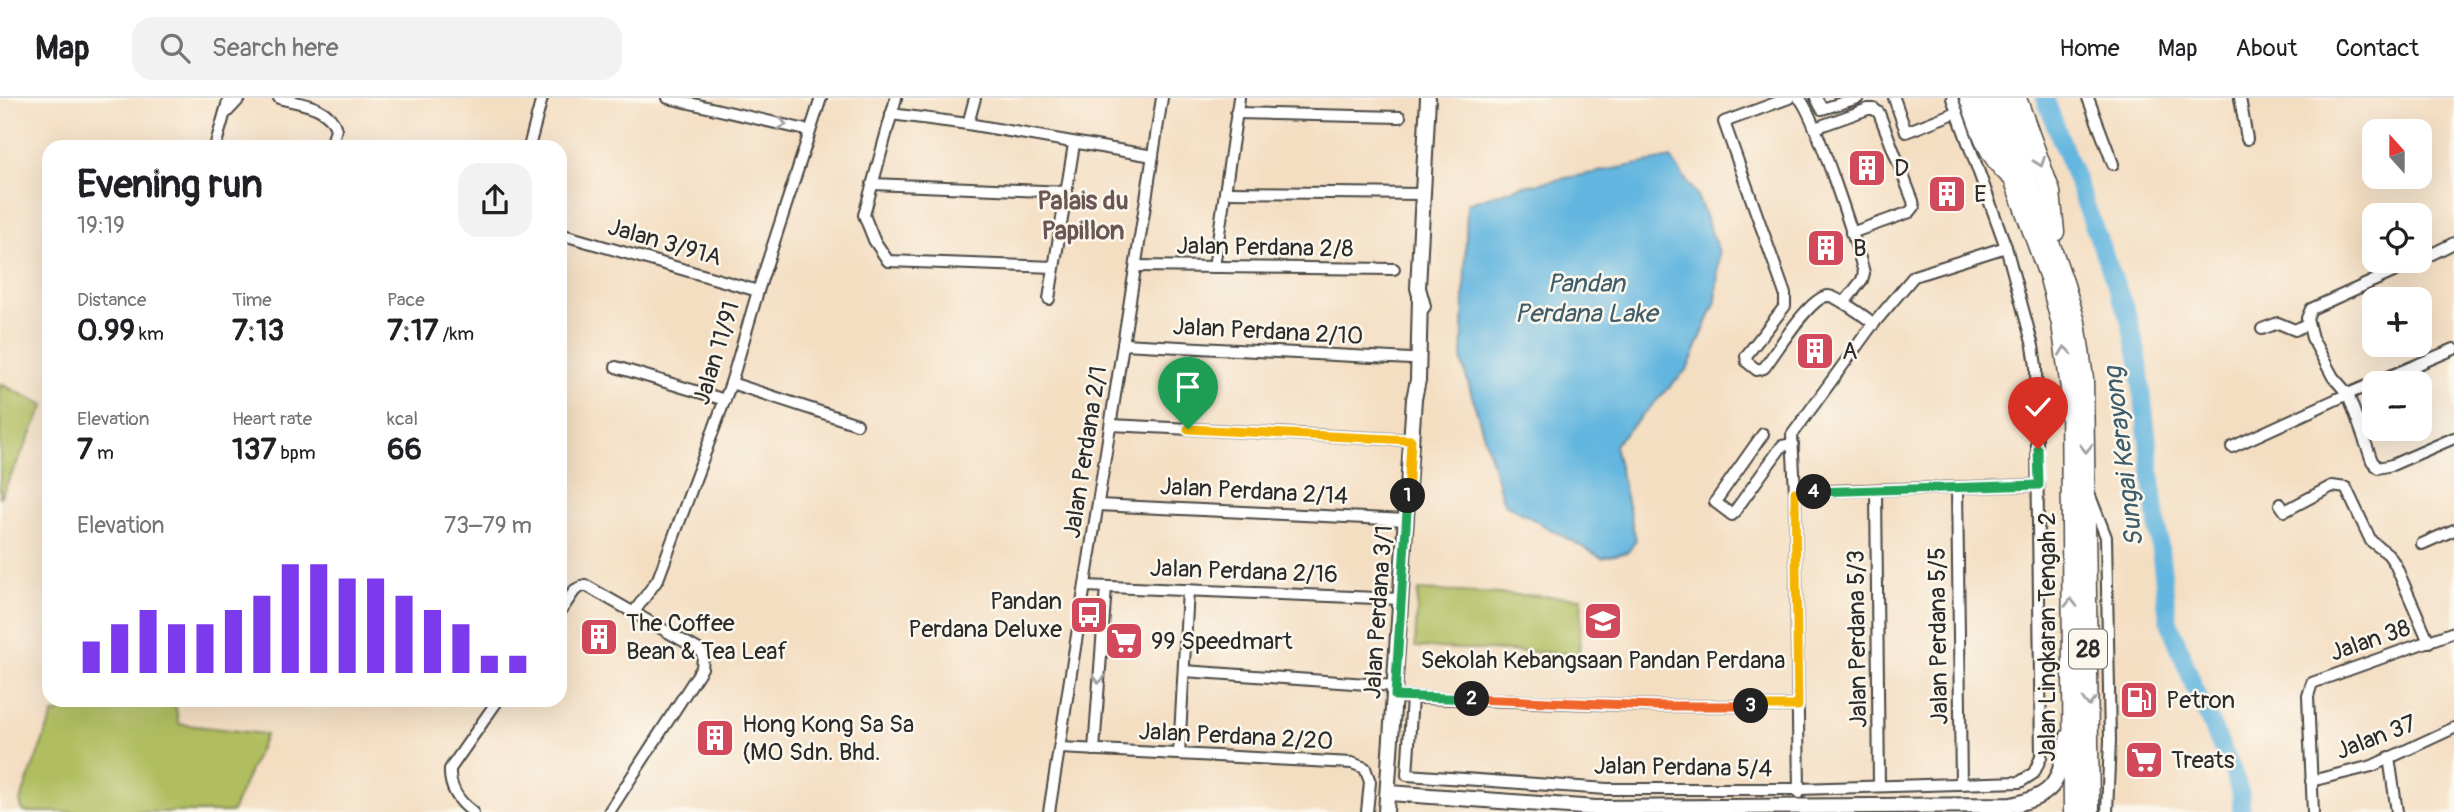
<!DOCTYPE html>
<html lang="en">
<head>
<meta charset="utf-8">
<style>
  :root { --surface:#fff; --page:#f2f2f2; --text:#202124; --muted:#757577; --line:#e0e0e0; --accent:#7c3aed }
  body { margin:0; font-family:Pangolin,sans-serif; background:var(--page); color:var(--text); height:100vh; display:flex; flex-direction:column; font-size:26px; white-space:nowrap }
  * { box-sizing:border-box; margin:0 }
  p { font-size:23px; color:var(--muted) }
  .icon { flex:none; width:38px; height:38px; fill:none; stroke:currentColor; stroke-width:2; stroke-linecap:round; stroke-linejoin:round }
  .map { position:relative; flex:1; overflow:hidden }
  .details { position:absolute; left:42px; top:42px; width:525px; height:567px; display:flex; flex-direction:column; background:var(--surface); border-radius:21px; box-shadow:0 7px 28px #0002 }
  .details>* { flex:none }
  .needle { width:46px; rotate:339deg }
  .tools { position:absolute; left:2362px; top:21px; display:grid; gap:14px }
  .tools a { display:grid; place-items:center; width:70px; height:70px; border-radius:14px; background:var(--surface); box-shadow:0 7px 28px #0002; font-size:35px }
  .pin { position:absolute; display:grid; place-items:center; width:60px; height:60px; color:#fff; margin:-72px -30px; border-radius:50% 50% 50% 0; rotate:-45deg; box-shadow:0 0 7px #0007 }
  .pin .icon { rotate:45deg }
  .km { position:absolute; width:35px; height:35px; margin:-18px; border-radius:50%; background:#222; color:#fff; font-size:19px; line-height:35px; text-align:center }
  .round { display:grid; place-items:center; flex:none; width:74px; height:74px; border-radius:21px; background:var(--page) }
  .headline { display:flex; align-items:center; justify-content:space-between; height:119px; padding:0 35px }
  h1 { font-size:38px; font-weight:700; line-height:52px }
  .stats { display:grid; grid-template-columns:repeat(3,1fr); gap:10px; height:119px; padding:7px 35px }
  .stats div { display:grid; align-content:center }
  .stats b { font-size:30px; font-weight:700 }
  .stats small { font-size:19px; font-weight:400 }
  .stats p { font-size:19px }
  .chart { height:196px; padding:14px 35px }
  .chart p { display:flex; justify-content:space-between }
  .chart svg { width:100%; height:126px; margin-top:7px; stroke:var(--accent); stroke-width:6 }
  header { display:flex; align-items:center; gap:42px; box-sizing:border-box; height:98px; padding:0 35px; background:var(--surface); border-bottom:2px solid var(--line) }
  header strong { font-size:33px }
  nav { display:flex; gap:38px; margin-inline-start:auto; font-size:24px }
  .search { width:490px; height:63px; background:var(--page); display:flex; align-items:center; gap:18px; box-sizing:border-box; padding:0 24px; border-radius:21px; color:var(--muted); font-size:26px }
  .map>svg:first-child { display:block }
</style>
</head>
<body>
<header>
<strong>Map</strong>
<div class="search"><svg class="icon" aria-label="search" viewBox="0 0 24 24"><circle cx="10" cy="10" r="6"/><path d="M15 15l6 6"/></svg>Search here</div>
<nav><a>Home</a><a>Map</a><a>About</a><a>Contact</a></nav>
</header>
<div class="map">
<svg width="2454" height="714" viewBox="0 0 2454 714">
  <rect width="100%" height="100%" fill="#fbf7ec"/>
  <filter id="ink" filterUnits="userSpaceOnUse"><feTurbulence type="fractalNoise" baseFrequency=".0143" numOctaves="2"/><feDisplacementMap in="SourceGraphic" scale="14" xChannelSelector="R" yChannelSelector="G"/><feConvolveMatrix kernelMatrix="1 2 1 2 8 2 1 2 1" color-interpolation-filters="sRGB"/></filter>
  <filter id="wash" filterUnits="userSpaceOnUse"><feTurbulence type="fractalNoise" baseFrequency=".00686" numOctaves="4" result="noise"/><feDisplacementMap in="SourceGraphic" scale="28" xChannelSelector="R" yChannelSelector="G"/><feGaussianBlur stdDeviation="1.57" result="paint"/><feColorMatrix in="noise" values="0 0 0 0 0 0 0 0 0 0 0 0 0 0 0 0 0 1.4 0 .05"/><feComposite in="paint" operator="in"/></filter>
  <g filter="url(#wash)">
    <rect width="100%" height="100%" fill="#f4dec2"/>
    <g fill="#b0be61" stroke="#6e7446" stroke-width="2">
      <path d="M0,286L45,307L0,400Z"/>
      <path d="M1418,492L1582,500L1579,556L1415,549Z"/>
      <path d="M106,602H174L179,626L266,636L232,714H23L20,703L53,616Z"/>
    </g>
    <path fill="#63b6df" stroke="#477085" stroke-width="2" d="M1671,60L1697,98L1719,154L1716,203L1688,270L1614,347L1636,442L1628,454L1602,460L1504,405L1462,264L1467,106L1519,89Z"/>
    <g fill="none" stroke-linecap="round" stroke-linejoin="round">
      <path stroke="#63b6df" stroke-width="18" d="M2045,0L2129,221L2138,258L2168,521L2195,591L2233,674L2241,698V714"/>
    </g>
  </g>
  <g filter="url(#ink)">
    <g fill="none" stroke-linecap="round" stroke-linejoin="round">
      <defs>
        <g id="minor">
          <path d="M279,0C300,6 329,7 336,31L331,49"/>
          <path d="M668,0L810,33"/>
          <path d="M896,0L864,117L874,142L888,163L1054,169"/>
          <path d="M1789,0L1724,24L1785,196V208L1746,258L1747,264L1757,272L1764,270C1776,255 1809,199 1828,198C1835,197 1867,220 1874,226"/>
          <path d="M1799,0C1814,14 1857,148 1864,175L1862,182L1844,205"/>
          <path d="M1816,0L1822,11L1858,0"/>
          <path d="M1894,0L1906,34L1957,14"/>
          <path d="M2088,0L2113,66"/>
          <path d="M2240,0L2247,41"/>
          <path d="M227,14L240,0"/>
          <path d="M1236,15L1400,19"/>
          <path d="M891,16L968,26L1153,58"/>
          <path d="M968,26L975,0"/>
          <path d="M1815,30L1868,11H1874L1879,15L1913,103L1914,109L1910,114L1851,135"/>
          <path d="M215,49L229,0"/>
          <path d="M529,49L542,0"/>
          <path d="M872,86L1067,94"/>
          <path d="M1225,94L1424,96"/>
          <path d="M560,136L758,193"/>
          <path d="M2420,162L2454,145"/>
          <path d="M2418,163L2311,211L2307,220L2312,240L2333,279L2348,296L2372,363L2378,370L2392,367L2454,340"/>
          <path d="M1136,168L1394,171"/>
          <path d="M1214,169L1239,0"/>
          <path d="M1049,201L1074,46"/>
          <path d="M2262,231L2278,225L2295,232L2307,226"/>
          <path d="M1123,246L1411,261"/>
          <path d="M616,269L725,302"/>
          <path d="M731,285L857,326"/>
          <path d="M1111,327L1411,342"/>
          <path d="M1763,336L1715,404L1732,417L1782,348L1793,346"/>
          <path d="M2232,349L2348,296L2454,251"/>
          <path d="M1957,390L1961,686"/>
          <path d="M1876,392L1879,688"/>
          <path d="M1795,394L2039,387"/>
          <path d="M2090,398L2106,439L2110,642L2107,714"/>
          <path d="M2280,406L2285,413L2332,388L2346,390L2371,443L2388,456L2395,466L2429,544"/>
          <path d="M1098,407L1407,422"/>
          <path d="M2422,446L2454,432"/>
          <path d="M1085,488L1401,501"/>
          <path d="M560,514L575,492L585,487L701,553L703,559L702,570L609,714"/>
          <path d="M634,514L658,481L731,285L758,193L821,0"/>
          <path d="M1184,573L1395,588"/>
          <path d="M1395,599L1658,608H1798"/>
          <path d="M1412,599L1407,677L1607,691H1799L2020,684L2034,675L2041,659L2036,268L2033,248L2006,149L1952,0"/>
          <path d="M1060,650L1352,665L1365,670L1370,684L1367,714"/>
          <path d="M1094,652L1106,489"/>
          <path d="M1179,656L1188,492"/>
          <path d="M2389,659L2397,714"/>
          <path d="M2311,683L2372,668L2454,630"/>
          <path d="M1799,695L1795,394L1792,337L1870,230L1914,178L2006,149"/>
          <path d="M473,714C458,703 449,690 450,671L498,602"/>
          <path d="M1049,714L1162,0"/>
          <path d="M2313,714L2308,598L2312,585L2454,534"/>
        </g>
        <g id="tertiary">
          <path d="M1423,208L1418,190L1428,0"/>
          <path d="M1389,695L1596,710L2011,707C2059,697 2058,682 2068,638"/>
          <path d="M1386,714L1414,301L1418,282L1420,199"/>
        </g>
        <g id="trunk">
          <path d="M1969,0C1979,27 1986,57 2009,77"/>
          <path d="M1984,0L2049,180L2061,226L2070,291L2073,714"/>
          <path d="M1999,0L2065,187L2076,224L2084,281L2090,714"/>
          <path d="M2017,0L2051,94L2055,134"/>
        </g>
      </defs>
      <use href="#minor" stroke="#494642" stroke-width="14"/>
      <use href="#tertiary" stroke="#494642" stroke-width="18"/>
      <use href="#trunk" stroke="#494642" stroke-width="21"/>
      <use href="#minor" stroke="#fff" stroke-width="10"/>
      <use href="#tertiary" stroke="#fff" stroke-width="14"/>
      <use href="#trunk" stroke="#fff" stroke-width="18"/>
    </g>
    <defs><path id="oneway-chevron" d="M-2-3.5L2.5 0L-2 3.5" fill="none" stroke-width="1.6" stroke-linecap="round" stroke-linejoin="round" transform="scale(1.75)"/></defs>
    <g stroke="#a0a0a0">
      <use href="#oneway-chevron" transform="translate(782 26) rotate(13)"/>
      <use href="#oneway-chevron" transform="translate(2040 64) rotate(70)"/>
      <use href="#oneway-chevron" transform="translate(2065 253) rotate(-97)"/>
      <use href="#oneway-chevron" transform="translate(2086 350) rotate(90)"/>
      <use href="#oneway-chevron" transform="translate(2071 505) rotate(-90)"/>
      <use href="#oneway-chevron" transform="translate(1099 581) rotate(94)"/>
      <use href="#oneway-chevron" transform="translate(2089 604) rotate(89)"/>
    </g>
  </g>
  <g fill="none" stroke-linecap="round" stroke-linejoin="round" filter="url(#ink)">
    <defs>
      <path id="split-1" d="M1188,331L1411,342L1408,398"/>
      <path id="split-2" d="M1408,398L1395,598L1472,601"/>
      <path id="split-3" d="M1472,601L1658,608H1751"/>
      <path id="split-4" d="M1751,608H1798L1795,394H1814"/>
      <path id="split-5" d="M1814,394L2039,387L2038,351"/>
    </defs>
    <use href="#split-1" stroke="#fff" stroke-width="14"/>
    <use href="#split-2" stroke="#fff" stroke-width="14"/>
    <use href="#split-3" stroke="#fff" stroke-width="14"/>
    <use href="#split-4" stroke="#fff" stroke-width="14"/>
    <use href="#split-5" stroke="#fff" stroke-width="14"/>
    <use href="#split-1" stroke="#f5b400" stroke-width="9"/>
    <use href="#split-2" stroke="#22a559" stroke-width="9"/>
    <use href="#split-3" stroke="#f0652b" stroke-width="9"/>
    <use href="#split-4" stroke="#f5b400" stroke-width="9"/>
    <use href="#split-5" stroke="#22a559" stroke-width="9"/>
  </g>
  <defs>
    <symbol id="building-square" viewBox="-11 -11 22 22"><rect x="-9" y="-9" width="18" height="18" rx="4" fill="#d1495b" stroke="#fbf7ec"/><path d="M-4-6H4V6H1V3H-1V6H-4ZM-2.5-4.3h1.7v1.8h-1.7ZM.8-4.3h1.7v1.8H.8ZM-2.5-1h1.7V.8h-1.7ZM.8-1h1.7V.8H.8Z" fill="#fff"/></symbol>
    <symbol id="bus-square" viewBox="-11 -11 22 22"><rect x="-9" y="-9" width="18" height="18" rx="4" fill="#d1495b" stroke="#fbf7ec"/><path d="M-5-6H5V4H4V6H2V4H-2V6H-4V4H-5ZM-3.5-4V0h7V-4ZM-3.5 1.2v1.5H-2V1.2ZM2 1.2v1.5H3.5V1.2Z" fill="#fff"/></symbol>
    <symbol id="school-square" viewBox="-11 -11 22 22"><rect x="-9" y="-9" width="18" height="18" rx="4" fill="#d1495b" stroke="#fbf7ec"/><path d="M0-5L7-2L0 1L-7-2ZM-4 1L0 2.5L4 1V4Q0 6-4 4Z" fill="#fff"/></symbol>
    <symbol id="supermarket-square" viewBox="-11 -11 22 22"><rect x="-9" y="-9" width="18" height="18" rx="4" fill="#d1495b" stroke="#fbf7ec"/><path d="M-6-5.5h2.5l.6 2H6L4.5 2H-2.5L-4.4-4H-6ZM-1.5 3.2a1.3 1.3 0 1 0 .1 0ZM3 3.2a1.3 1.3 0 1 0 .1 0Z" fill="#fff"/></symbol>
    <symbol id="fuel-square" viewBox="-11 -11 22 22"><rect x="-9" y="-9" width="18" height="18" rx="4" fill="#d1495b" stroke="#fbf7ec"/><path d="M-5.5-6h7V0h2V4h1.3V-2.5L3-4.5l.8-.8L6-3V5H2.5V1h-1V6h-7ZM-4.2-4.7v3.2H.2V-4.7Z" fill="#fff"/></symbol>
  </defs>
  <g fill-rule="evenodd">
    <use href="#building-square" x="1845" y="48" width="44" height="44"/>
    <use href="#building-square" x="1925" y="74" width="44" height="44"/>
    <use href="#building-square" x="1804" y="128" width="44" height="44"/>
    <use href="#building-square" x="1793" y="231" width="44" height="44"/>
    <use href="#bus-square" x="1067" y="495" width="44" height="44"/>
    <use href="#school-square" x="1581" y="501" width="44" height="44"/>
    <use href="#building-square" x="577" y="517" width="44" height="44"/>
    <use href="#supermarket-square" x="1102" y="521" width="44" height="44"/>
    <use href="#fuel-square" x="2117" y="580" width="44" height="44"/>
    <use href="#building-square" x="693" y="618" width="44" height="44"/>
    <use href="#supermarket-square" x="2122" y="640" width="44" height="44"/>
  </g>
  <g text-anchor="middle" stroke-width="5" stroke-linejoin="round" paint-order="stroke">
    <rect fill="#fbf7ec" stroke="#696865" stroke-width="2" x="2069" y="531.5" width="38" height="39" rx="5"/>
    <g font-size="23" font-weight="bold" fill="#2b2b2b">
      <text x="2088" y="559">28</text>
    </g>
    <g font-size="24" fill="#2b2b2b" stroke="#fbf7ec" text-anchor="start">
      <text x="1894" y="78">D</text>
      <text x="1974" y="104">E</text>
      <text x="1853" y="158">B</text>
      <text x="1842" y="261">A</text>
      <text x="1062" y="511" text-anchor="end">Pandan<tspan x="1062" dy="28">Perdana Deluxe</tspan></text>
      <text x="626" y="533">The Coffee<tspan x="626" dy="28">Bean &amp; Tea Leaf</tspan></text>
      <text x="1151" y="551">99 Speedmart</text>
      <text x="1603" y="570" text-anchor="middle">Sekolah Kebangsaan Pandan Perdana</text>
      <text x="2166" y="610">Petron</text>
      <text x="742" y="634">Hong Kong Sa Sa<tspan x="742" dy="28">(M0 Sdn. Bhd.</tspan></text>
      <text x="2171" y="670">Treats</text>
    </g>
    <g font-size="24" fill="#2b2b2b" stroke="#fbf7ec">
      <text transform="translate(665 144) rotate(16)" y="8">Jalan 3/91A</text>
      <text transform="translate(1265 149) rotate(1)" y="8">Jalan Perdana 2/8</text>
      <text transform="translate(1268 233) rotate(3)" y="8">Jalan Perdana 2/10</text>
      <text transform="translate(716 255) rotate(-73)" y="8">Jalan 11/91</text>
      <text transform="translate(1085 354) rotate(-81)" y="8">Jalan Perdana 2/1</text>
      <text transform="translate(1254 393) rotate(3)" y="8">Jalan Perdana 2/14</text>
      <text transform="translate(1244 473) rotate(2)" y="8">Jalan Perdana 2/16</text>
      <text transform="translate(1378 514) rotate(-86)" y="8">Jalan Perdana 3/1</text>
      <text transform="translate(1938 538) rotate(-91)" y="8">Jalan Perdana 5/5</text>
      <text transform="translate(2047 539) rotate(-90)" y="8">Jalan Lingkaran Tengah 2</text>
      <text transform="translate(1857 541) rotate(-91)" y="8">Jalan Perdana 5/3</text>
      <text transform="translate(2370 542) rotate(-19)" y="8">Jalan 38</text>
      <text transform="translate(1236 638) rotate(3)" y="8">Jalan Perdana 2/20</text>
      <text transform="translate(2376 639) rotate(-21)" y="8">Jalan 37</text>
      <text transform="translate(1683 669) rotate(1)" y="8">Jalan Perdana 5/4</text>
    </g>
    <g font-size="26" font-weight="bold" fill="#6a5755" stroke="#fbf7ec">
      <text x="1083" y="111">Palais du<tspan x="1083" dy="30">Papillon</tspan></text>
    </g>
    <g font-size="26" font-style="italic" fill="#3f5c6a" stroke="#fbf7ec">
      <text x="1586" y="194">Pandan<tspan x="1586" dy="30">Perdana Lake</tspan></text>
      <text transform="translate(2123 359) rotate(-97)" y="9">Sungai Kerayong</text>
    </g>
  </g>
</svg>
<div class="tools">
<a><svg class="needle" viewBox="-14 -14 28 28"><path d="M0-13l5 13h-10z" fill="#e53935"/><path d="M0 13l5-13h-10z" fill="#757577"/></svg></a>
<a><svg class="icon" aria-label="locate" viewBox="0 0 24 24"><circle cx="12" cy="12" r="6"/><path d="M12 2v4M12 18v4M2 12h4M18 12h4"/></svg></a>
<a>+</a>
<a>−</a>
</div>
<div class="pin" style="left:1188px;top:331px;background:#1e9e55"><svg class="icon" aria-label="arrive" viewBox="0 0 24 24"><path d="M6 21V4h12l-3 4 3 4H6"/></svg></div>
<div class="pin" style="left:2038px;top:351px;background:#d93025"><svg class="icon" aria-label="check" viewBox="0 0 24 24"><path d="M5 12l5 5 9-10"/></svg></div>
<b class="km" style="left:1408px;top:398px">1</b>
<b class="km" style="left:1472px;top:601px">2</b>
<b class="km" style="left:1751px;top:608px">3</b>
<b class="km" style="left:1814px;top:394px">4</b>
<section class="details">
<div class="headline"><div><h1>Evening run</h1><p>19:19</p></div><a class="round"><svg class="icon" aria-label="share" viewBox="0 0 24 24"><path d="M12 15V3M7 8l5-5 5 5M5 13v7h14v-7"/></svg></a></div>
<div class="stats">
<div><p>Distance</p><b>0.99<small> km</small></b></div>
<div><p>Time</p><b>7:13</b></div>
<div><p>Pace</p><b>7:17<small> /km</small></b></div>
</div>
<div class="stats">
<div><p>Elevation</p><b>7<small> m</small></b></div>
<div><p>Heart rate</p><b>137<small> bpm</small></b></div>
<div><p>kcal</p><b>66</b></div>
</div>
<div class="chart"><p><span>Elevation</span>73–79 m</p>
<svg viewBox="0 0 160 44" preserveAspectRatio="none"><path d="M5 44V33M15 44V27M25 44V22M35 44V27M45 44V27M55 44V22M65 44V17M75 44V6M85 44V6M95 44V11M105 44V11M115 44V17M125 44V22M135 44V27M145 44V38M155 44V38"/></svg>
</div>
</section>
</div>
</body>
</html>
